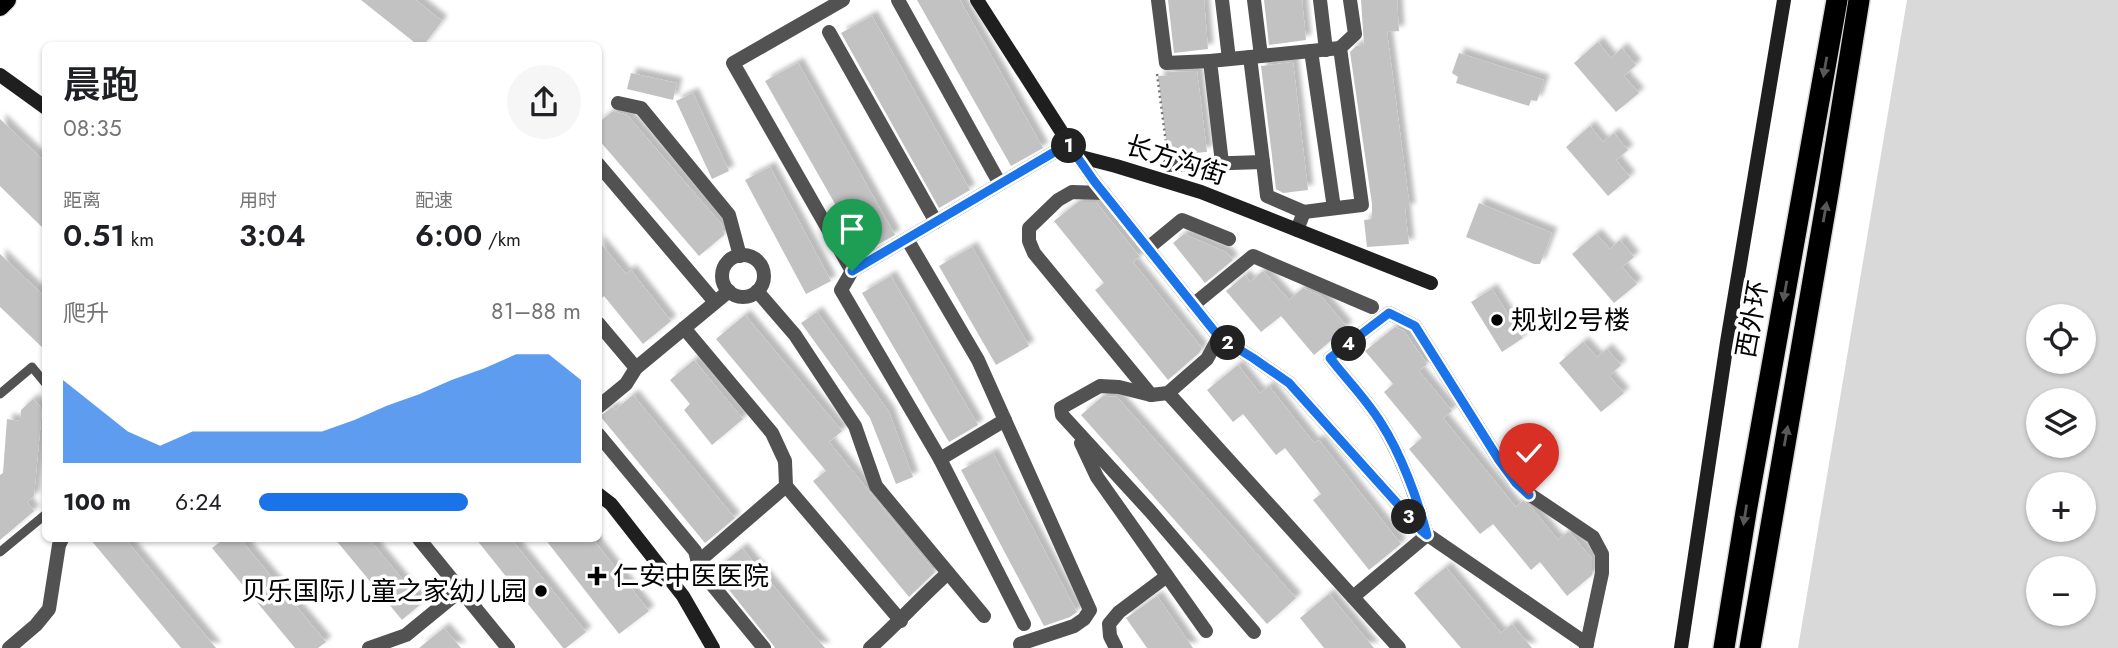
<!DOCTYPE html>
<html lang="zh">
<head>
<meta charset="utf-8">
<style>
  :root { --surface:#fff; --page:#f6f6f6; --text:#202124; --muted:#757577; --accent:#1a73e8 }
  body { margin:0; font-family:Jost,"Noto Sans SC",sans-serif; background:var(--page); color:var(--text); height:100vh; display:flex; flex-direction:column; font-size:26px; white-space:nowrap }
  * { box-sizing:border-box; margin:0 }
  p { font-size:23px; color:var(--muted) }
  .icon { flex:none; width:38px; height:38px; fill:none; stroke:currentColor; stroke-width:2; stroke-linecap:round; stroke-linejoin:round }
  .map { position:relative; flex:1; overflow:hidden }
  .side { position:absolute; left:42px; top:42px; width:560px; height:500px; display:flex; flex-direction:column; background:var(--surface); border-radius:10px; box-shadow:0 2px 5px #0004 }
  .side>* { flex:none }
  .fabs { position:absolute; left:2026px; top:304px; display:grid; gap:14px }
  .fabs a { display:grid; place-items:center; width:70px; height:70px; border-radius:50%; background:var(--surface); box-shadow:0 2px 5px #0004; font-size:35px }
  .pin { position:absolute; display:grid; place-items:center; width:60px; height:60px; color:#fff; margin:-72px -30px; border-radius:50% 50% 50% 0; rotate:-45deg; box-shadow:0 0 7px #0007 }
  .pin .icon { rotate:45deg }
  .km { position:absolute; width:35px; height:35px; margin:-18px; border-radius:50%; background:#222; color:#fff; font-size:19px; line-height:35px; text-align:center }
  .round { display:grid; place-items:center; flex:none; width:74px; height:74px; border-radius:37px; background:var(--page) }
  .headline { display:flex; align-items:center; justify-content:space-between; height:119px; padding:0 21px }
  h1 { font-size:38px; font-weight:600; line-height:52px }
  .figures { display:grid; grid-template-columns:repeat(3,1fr); gap:10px; height:119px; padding:7px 21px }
  .figures div { display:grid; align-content:center }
  .figures b { font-size:30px; font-weight:600 }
  .figures small { font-size:19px; font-weight:400 }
  .figures p { font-size:19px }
  .chart { height:196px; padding:14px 21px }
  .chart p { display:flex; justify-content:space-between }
  .chart svg { width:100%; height:126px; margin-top:7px; fill:var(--accent); opacity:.7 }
  ul { padding:0 21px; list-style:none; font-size:23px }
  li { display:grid; grid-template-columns:112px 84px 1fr; align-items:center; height:52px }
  li i { height:18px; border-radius:9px; background:var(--accent) }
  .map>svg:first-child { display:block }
</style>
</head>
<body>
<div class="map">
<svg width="2118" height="648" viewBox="0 0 2118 648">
  <defs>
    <filter id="shadow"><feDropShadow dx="5.5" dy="-5.5" stdDeviation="2" flood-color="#0004"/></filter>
  </defs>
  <rect width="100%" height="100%" fill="#fff"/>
  <path fill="#d9d9d9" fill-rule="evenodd" d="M1907,0H2118V648H1798ZM2039,317H2084V362H2039ZM2039,401H2084V446H2039ZM2039,485H2084V530H2039ZM2039,569H2084V614H2039Z"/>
  <g fill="#c2c2c2" filter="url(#shadow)">
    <path d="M361,0H416L442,21L423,46H419Z"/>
    <path d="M917,0H960L1043,148L1011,166Z"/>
    <path d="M1168,0H1204L1208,49L1174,53Z"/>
    <path d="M1264,0H1302L1306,40L1269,45Z"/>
    <path d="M1361,0H1397L1399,31L1387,32L1410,209H1405L1409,244L1367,247L1364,220L1372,219V204L1350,52L1356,46L1364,45Z"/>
    <path d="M872,16L970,190L939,208L841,33Z"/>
    <path d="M1598,42L1611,58L1622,48L1636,65L1624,76L1639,93L1616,112L1574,63Z"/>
    <path d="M1459,53L1544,80L1537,101L1531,100L1529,106L1456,83L1458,77L1452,73Z"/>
    <path d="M1293,62L1308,190L1283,193L1276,189L1261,66Z"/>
    <path d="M798,63L895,235L863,253L765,81Z"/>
    <path d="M1197,71L1207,152L1168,155L1158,76L1170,75V72Z"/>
    <path d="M631,73L677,83L673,100L627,89Z"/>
    <path d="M693,93L729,171L712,179L676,101Z"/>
    <path d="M613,111L627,115L722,225L724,235L699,256L598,139V123Z"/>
    <path d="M0,119L46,163V231L0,186Z"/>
    <path d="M1590,126L1603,142L1614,133L1628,150L1616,160L1630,177L1608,196L1566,147Z"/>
    <path d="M770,167L831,281L806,294L745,180Z"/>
    <path d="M1078,202H1096L1140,257L1133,262L1202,348L1199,353L1168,380L1095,290L1104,283L1054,221Z"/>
    <path d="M1479,203L1552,233L1540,264H1534L1466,237Z"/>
    <path d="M1184,234L1226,252L1233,260L1205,283L1173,243Z"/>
    <path d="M1596,234L1610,249L1620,240L1634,257L1622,267L1637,284L1614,303L1572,254Z"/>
    <path d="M598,240L626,274L631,270L671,321L643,344L604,296L598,301Z"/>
    <path d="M972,247L1029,346L996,365L939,266Z"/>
    <path d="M0,254L46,298V351L0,307Z"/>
    <path d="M1263,271L1289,300L1303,288L1321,296L1347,327L1314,355L1281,316L1261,332L1226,291L1245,275L1250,282Z"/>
    <path d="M891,276L978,425L949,442L862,293Z"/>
    <path d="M1492,289L1523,338L1502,352L1471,302Z"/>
    <path d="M817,312L889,412L913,477L896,484L870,418L801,323Z"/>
    <path d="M745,315L842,431L829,442L935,572L909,597L813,481L826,471L716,339Z"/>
    <path d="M1395,327L1404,331L1427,364L1419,371L1452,411L1443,418L1516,507L1523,501L1531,507L1558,540L1568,532L1572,535L1592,559V575L1567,596L1540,562L1531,570L1493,524L1480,534L1409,449L1422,438L1384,392L1393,384L1365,351Z"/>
    <path d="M1583,342L1597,357L1607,349L1621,365L1609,376L1624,393L1601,412L1559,363Z"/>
    <path d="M694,360L743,419L712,445L684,410L690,404L670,380Z"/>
    <path d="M1238,365L1260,393L1269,386L1314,443L1319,440L1401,544L1369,570L1313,500L1321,494L1285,448L1276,455L1243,414L1233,422L1207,390Z"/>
    <path d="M633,395L735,518L705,543L600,416L613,407L615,410Z"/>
    <path d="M1103,396L1117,397L1296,598L1267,624L1081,415Z"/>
    <path d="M33,399L42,409L34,496L27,502L34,511L0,540V475L3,473L7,419L20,421L21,410Z"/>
    <path d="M993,453L1077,612L1070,617L1044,626L961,470Z"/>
    <path d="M90,539H125L216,648H181Z"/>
    <path d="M224,539H240L326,642L318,648H295L212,548Z"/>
    <path d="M335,539H369L422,603L402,620Z"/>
    <path d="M476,539H511L586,632L566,648H563Z"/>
    <path d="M545,539H593L649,611L619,634Z"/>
    <path d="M742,548L825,648H775L773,645L714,571Z"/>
    <path d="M1446,567L1501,633L1512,624L1532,648H1461L1414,593Z"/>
    <path d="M1329,594L1374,648H1324L1300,618Z"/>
    <path d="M1157,596L1193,648H1147L1126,618Z"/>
    <path d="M444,628L461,648H419Z"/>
  </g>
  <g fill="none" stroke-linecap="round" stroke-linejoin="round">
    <defs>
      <path id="primary" d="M0,7L7,0"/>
      <g id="highway">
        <path d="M1724,648L1746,512L1837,0"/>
        <path d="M1750,648L1828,193L1859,0"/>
      </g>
    </defs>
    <use href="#primary" stroke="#dbdbdb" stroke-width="20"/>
    <use href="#highway" stroke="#dbdbdb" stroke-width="24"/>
    <path stroke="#747474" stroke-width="2.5" stroke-dasharray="2 3.5" stroke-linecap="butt" d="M1157,74L1167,151"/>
    <g stroke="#525252" stroke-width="9">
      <path d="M0,394L32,367L46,384"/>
      <path d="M0,552L46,514"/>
    </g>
    <g stroke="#525252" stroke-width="14">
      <path d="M843,0L733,63L852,271L1068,144"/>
      <path d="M898,0L1000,184"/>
      <path d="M1158,0L1166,63L1210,61"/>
      <path d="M1222,0L1229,59"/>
      <path d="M1254,0L1261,56"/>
      <path d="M1320,0L1326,50"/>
      <path d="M829,32L936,222"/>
      <path d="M1340,48L1362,205L1304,212L1334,208L1311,51Z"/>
      <path d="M1340,48L1355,34L1350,0"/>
      <path d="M1250,57L1263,162"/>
      <path d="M618,103L641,108L729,215L740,256"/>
      <path d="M1077,156L1094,181L1219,337L1253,358L1289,383L1422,531L1587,644"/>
      <path d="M1222,163L1210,61L1311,51"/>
      <path d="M598,164L715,302"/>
      <path d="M1169,165L1263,162L1267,196L1304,212L1297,230"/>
      <path d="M1104,193L1072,192L1058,200L1029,228V241L1034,253L1151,395"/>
      <path d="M907,239L978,360L1090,610L1084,619L1074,626L1020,644L1021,648"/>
      <path d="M1148,248L1182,220L1229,239"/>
      <circle cx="743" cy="276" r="21"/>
      <path d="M852,271L841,290L940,459L1024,624"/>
      <path d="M757,291L795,335L855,426L876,486L984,616"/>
      <path d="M1193,305L1253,256L1372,307"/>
      <path d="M598,323L636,368"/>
      <path d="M684,328L772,433L785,461L786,486L901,621"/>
      <path d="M1219,337L1207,359L1168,393L1151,395L1119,387L1100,386L1061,408L1062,415L1150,511L1254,632"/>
      <path d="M1168,393L1399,648"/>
      <path d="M598,407L626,384L636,368L729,291"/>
      <path d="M598,434L695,551L700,570L764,648"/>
      <path d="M1081,443L1097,477L1206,631"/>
      <path d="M940,459L1005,420"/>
      <path d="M419,539L508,648"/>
      <path d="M698,562L786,486"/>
      <path d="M1353,597L1427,535C1417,499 1401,455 1381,423C1367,400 1347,380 1330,358L1389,313L1415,326L1499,460L1516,483L1529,494L1593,537L1602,554V573L1586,648"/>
      <path d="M9,648L36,625L49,609L59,545L62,539"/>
      <path d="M369,648L406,635L461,590"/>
      <path d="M870,648C897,624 921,597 948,573"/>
      <path d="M1116,648L1110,636L1109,624L1119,612L1167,576"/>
    </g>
    <g stroke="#1f1f1f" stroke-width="14">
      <path d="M977,0L1077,156L1116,166L1201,192L1431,283"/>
      <path d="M0,75L46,108"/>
      <path d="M598,494L611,504L683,596L713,648"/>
      <path d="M1681,648L1727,342L1784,0"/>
    </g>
    <use href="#primary" stroke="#000" stroke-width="18"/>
    <use href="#highway" stroke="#000" stroke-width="21"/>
  </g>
  <defs><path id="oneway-solid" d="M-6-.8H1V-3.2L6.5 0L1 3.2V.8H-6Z" transform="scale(1.75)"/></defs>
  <g fill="#595959">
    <use href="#oneway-solid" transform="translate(1825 67) rotate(100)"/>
    <use href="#oneway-solid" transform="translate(1825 212) rotate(-80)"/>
    <use href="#oneway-solid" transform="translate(1785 291) rotate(100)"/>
    <use href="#oneway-solid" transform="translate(1786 436) rotate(-80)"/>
    <use href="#oneway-solid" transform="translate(1745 515) rotate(99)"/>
  </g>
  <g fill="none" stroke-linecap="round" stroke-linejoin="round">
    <defs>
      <path id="route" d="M852,271L1068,144L1094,181L1219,337L1253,358L1289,383L1422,531L1427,535C1418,500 1401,454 1381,423C1367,400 1347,380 1330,358L1389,313L1415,326L1499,460L1516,483L1529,495"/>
    </defs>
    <use href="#route" stroke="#fff" stroke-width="14"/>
    <use href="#route" stroke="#1a73e8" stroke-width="9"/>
  </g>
  <g fill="#000" stroke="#fff" stroke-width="2.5">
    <circle cx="1497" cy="320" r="7"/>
    <path d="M593.5 565.5h7v7h7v7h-7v7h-7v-7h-7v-7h7z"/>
    <circle cx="541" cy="591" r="7"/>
  </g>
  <g text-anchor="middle" stroke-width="7" stroke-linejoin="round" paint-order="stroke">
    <g font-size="26" fill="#000" stroke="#fff">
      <text transform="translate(1176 160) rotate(18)" y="9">长方沟街</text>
      <text transform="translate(1752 319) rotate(-80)" y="9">西外环</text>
    </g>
    <g font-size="26" fill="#000" stroke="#fff" text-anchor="start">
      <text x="1511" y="329">规划2号楼</text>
      <text x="613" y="585">仁安中医医院</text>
      <text x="527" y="600" text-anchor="end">贝乐国际儿童之家幼儿园</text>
    </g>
  </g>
</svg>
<div class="fabs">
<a><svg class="icon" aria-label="locate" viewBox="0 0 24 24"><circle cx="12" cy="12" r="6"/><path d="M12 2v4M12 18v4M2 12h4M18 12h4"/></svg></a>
<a><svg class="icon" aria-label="layers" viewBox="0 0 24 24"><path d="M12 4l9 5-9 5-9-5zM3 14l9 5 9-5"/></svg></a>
<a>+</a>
<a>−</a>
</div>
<div class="pin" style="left:852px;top:271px;background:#1e9e55"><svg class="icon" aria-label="arrive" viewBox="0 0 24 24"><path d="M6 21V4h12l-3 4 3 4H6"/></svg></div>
<div class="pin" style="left:1529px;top:495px;background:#d93025"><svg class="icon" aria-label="check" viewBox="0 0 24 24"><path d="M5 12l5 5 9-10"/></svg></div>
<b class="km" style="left:1069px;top:146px">1</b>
<b class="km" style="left:1228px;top:343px">2</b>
<b class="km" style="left:1409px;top:517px">3</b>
<b class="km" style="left:1349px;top:344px">4</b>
<section class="side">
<div class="headline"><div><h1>晨跑</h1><p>08:35</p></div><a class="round"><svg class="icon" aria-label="share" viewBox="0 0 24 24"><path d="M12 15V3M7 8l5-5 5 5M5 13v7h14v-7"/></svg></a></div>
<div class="figures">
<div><p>距离</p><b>0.51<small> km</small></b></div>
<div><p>用时</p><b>3:04</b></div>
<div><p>配速</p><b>6:00<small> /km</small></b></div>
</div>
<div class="chart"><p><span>爬升</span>81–88 m</p>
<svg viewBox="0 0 160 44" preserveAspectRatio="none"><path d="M0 44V15L10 24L20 33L30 38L40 33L50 33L60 33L70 33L80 33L90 29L100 24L110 20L120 15L130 11L140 6L150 6L160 15V44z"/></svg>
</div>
<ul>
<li><b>100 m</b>6:24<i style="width:65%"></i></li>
</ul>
</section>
</div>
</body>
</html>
